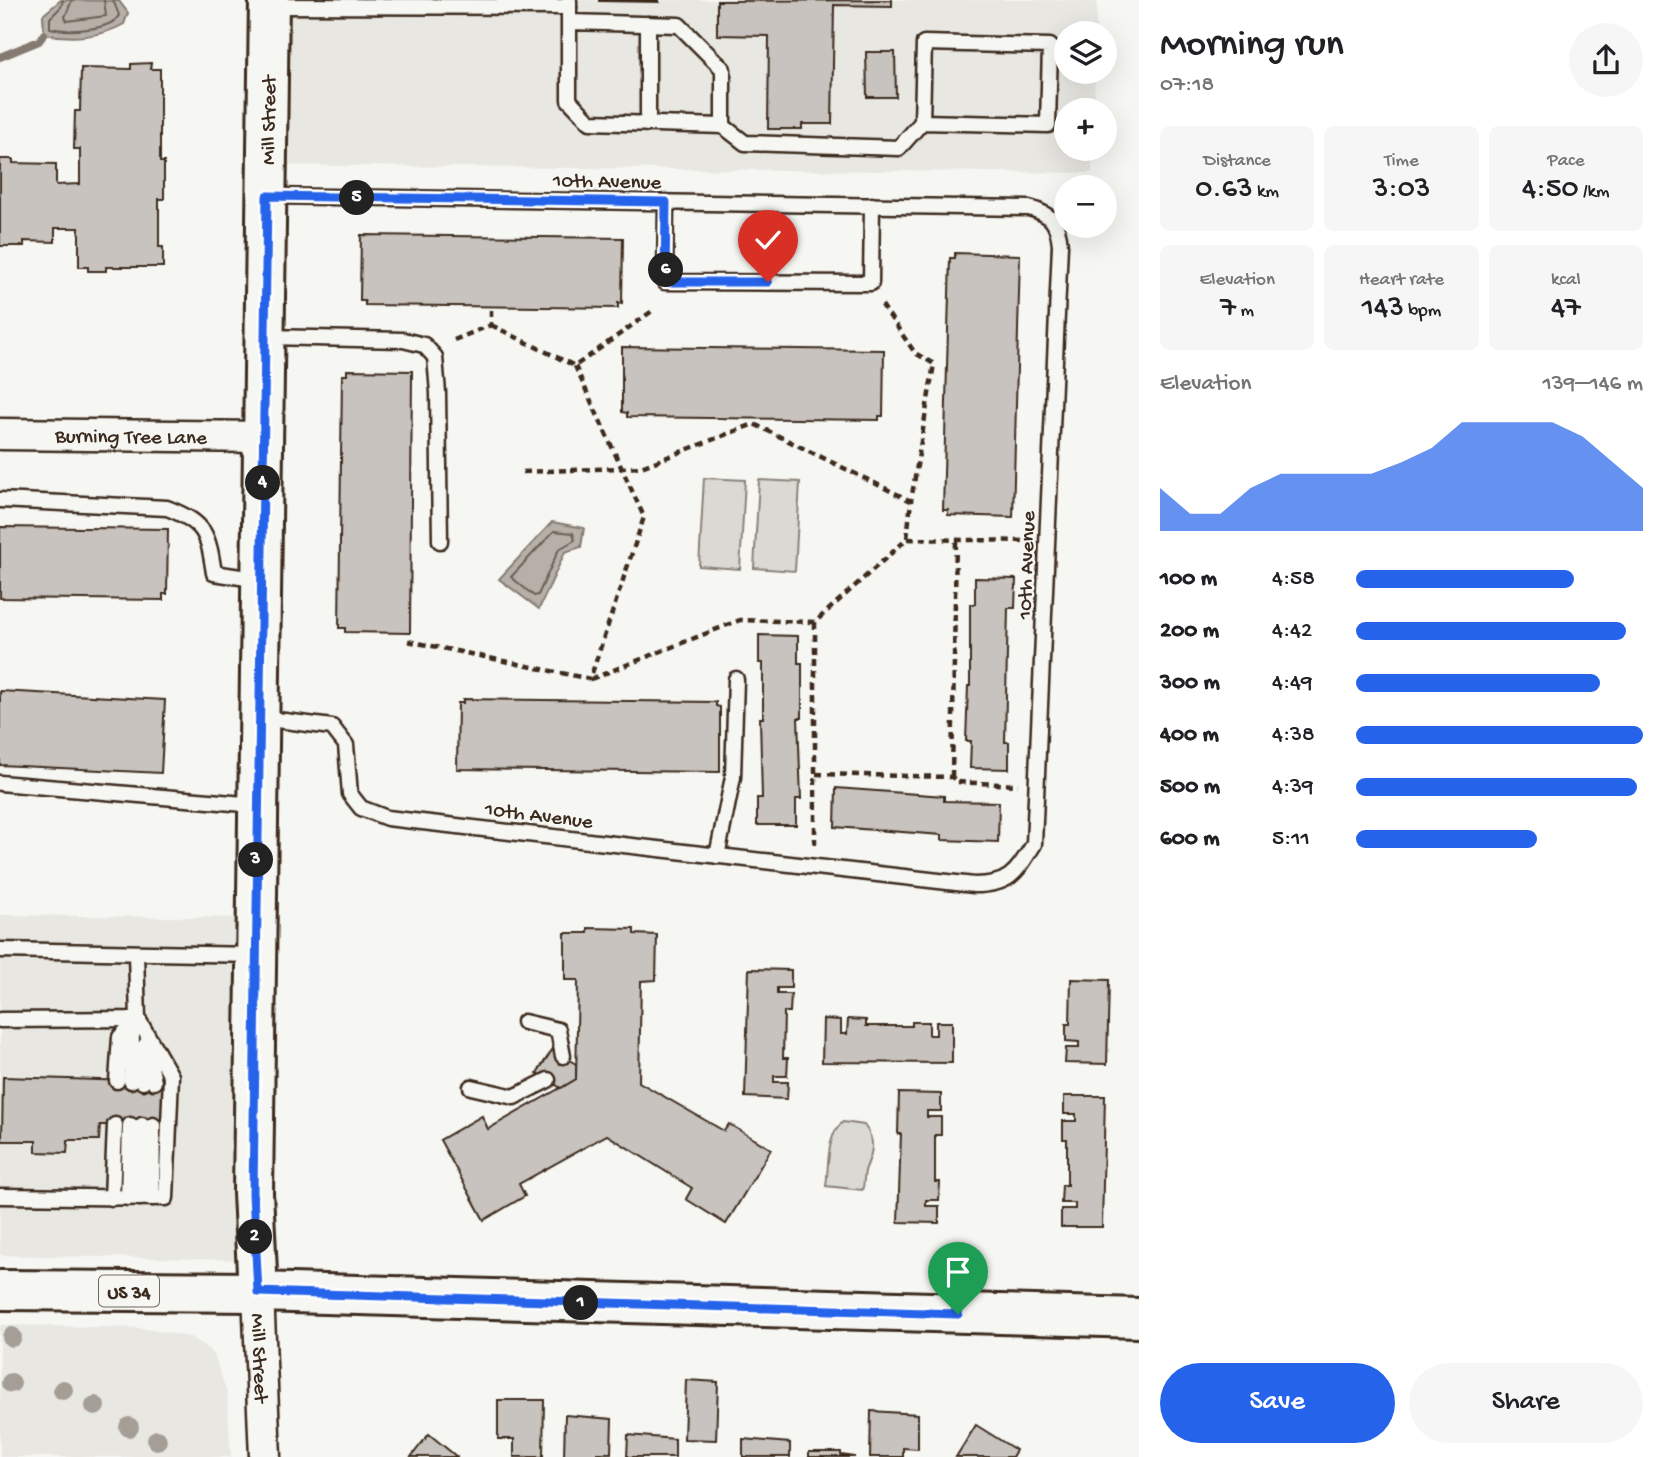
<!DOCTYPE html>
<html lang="en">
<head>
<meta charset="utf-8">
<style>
  :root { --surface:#fff; --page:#f6f6f6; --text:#202124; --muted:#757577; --accent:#2563eb }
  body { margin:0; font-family:"Gochi Hand",sans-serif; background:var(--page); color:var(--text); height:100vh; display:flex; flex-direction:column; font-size:26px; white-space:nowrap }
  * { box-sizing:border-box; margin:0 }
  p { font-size:23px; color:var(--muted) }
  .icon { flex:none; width:38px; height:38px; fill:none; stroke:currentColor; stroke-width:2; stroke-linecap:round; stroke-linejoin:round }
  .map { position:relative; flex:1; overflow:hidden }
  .panel { display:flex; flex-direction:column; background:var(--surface); width:525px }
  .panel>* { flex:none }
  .fabs { position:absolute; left:1054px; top:21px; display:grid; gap:14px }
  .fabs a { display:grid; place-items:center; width:63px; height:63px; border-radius:50%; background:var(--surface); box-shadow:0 7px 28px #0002; font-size:35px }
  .pin { position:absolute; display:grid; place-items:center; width:60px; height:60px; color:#fff; margin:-72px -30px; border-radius:50% 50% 50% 0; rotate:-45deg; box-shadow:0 0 7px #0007 }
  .pin .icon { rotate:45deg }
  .km { position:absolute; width:35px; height:35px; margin:-18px; border-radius:50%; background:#222; color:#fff; font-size:19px; line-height:35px; text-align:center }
  .round { display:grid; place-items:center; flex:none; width:74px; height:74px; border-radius:37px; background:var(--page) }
  .headline { display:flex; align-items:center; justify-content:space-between; height:119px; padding:0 21px }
  h1 { font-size:38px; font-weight:600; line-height:52px }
  .metrics { display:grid; grid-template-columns:repeat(3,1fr); gap:10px; height:119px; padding:7px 21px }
  .metrics div { display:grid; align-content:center; border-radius:10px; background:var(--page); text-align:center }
  .metrics b { font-size:30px; font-weight:600 }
  .metrics small { font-size:19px; font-weight:400 }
  .metrics p { font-size:19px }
  .chart { height:196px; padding:14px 21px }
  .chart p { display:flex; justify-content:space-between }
  .chart svg { width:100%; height:126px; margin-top:7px; fill:var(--accent); opacity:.7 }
  .button { display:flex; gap:14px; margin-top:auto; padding:14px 21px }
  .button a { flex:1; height:80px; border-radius:42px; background:var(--accent); color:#fff; font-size:28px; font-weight:600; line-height:80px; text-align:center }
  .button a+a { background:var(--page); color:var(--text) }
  ul { padding:0 21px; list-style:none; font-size:23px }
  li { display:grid; grid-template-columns:112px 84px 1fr; align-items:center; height:52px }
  li i { height:18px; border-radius:9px; background:var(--accent) }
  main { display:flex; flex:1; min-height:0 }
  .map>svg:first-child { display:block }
</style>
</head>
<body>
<main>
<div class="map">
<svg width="1139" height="1457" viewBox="0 0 1139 1457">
  <rect width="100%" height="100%" fill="#f6f6f2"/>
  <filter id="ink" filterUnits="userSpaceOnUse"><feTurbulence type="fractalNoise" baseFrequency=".0143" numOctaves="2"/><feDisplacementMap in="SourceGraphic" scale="14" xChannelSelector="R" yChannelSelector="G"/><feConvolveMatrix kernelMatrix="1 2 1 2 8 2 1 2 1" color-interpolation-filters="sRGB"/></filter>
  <g filter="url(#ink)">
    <g fill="#e8e7e2">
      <path d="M270,0H1097L1096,33H1066V72H1095L1094,110H1066V149H1092V173L266,165Z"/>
      <path d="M0,915L249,918L248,1260L0,1255Z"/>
      <path d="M0,1325L141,1328L190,1337L204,1345L214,1355L227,1393L231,1457H0Z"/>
    </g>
    <g fill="#dad9d3" stroke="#8a8278" stroke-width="2">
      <path d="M704,478L745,480L740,569L699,566Z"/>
      <path d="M759,480L800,482L795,571L754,568Z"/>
      <path d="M843,1122L864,1125C876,1141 873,1151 866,1168C863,1175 865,1184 862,1190L826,1186C829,1166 826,1135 843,1122Z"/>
    </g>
    <g fill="#b6b0a9" stroke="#857a71" stroke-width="2">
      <path d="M61,0L119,1L128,13L124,24C100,38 70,39 44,34L43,15Z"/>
      <path d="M552,522L584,528L581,547L565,552L539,609L499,579Z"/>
    </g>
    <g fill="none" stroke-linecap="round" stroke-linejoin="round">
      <g stroke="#6c6056" stroke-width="2">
        <path d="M63,0L61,7L50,18V28C66,32 112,31 119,15L113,0"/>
        <path d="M72,0L65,17L67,21L106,16L104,0"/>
        <path d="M554,531L573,533L575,540L559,549L538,595L534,596L511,577Z"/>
      </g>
      <path stroke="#857a71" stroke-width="8" d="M0,57L39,41L44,34"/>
    </g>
    <g fill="#c8c3be" stroke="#3b2a1e" stroke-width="2">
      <path d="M659,0V2L599,1V0Z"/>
      <path d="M892,0V6L834,5L832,124H802V129H768L769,36L717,35V1Z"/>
      <path d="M866,52H895L896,97H867Z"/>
      <path d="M151,63L150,69H160V162H164V199H159V247H163V267H106V271H88V267H79V228H55V242L24,241V246H0V159H13V163L56,164V185L80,184V149H74L75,111H80L81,68L131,69V64Z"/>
      <path d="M361,235L623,238L622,304L618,303V308L365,305V301H360Z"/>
      <path d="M955,253L1020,255L1013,517L948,515V510H943L950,258H955Z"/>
      <path d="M622,347L884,350L883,416H879V420L627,417V413L622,412Z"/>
      <path d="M347,370L412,371L410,633L345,632V628H339L342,375H347Z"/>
      <path d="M0,527L168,529L167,594H163V600L0,598Z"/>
      <path d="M975,578L1016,579L1015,608H1008L1005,742H1009V769L970,768L971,741H966L968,686H970V604H975Z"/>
      <path d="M759,635L798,636V663H802V718H798L801,799H796V825H757V798H762L760,718H763V663H759Z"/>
      <path d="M0,691L165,700L161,773L0,765Z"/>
      <path d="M463,699L716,702V706L720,707V772L457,769L458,703H463Z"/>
      <path d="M836,788L944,796V801L999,802L998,842L942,840V835L835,827Z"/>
      <path d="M588,928L634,929V934L657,935L656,980L641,981L639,1082L724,1131L729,1124L771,1149L726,1224L686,1199L692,1188L607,1135L519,1184L525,1196L484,1220L440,1140L482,1116L488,1129L576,1079L578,980H565V933H588Z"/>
      <path d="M749,969L791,970V988H777V994H791L790,1012H784L783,1058H788L787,1076H774V1082H788L787,1099L745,1097Z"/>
      <path d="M1071,979L1109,980L1107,1064L1065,1063L1066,1048H1079V1042L1066,1041V1024H1070Z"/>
      <path d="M823,1019L841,1020V1034H847L848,1019L866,1020V1026H912V1022H929V1035H936V1022H952V1063L822,1062Z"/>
      <path d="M552,1050L576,1064V1079L561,1088L537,1073Z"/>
      <path d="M3,1077L163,1082V1125H100L99,1140H68L67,1153L36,1152V1141H2Z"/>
      <path d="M899,1093L941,1094V1111H927V1117H941V1135H935V1182H940L939,1200H926V1206H939V1223L898,1222L901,1134H898Z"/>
      <path d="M1064,1096H1105L1102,1227H1061V1209H1075V1203H1061L1062,1185H1067V1139H1063V1121H1076V1114H1064Z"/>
      <path d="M686,1380L718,1382L716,1440L684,1439Z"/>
      <path d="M498,1400H544L543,1457H514V1439H498Z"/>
      <path d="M871,1411L918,1414V1449L903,1448V1457H870Z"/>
      <path d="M565,1415L612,1419L611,1453H597V1457H564Z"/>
      <path d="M976,1425L1016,1450L1012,1457H956Z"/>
      <path d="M429,1434L457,1457H411Z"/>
      <path d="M628,1435L675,1439V1457H627Z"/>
      <path d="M743,1439L790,1443V1457H743Z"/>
      <path d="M809,1452H841V1455L855,1457H809Z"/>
    </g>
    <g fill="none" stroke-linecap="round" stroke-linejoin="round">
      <defs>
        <g id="lane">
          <path d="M270,6L569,7"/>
          <path d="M569,22L679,25L723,69V126L590,122L569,100C569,66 569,33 569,0"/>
          <path d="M648,124V24"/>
          <path d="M723,126L745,143L899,148L922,122L924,43L1050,46L1048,125L922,122"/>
          <path d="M666,202L665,282L871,283L872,205"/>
          <path d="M267,337L403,340L424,345L435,357L438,393L440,541"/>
          <path d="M0,500L167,508C206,523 208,534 214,573L260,580"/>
          <path d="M261,718L332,727L346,745L350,794L361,808L387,818L974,885C1010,885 1016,873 1034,844L1060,245C1058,222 1051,214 1029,208L267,196"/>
          <path d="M0,783L256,805"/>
          <path d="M717,856L733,777L736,679"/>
          <path d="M0,950L254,955"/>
          <path d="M0,1020L138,1019L136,954"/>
          <path d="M524,1022L558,1030L563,1056"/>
          <path d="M146,1044L154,1082"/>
          <path d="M140,1049L143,1082"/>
          <path d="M117,1081L120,1037L138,1019"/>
          <path d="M131,1081L132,1035L137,1021"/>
          <path d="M471,1087L514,1097L548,1080"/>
          <path d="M0,1196L166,1198L171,1076L138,1019"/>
          <path d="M112,1198L115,1125"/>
          <path d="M128,1198L130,1125"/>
          <path d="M140,1198L142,1125"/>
          <path d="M152,1198L153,1125"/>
        </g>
        <g id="street">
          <path id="s1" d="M0,434L264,437"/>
          <path id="s2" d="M258,1292L265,1457"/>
        </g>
        <g id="secondary">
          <path id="s3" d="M258,1292L253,1193L269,0"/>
        </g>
        <path id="primary" d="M0,1290L258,1292L1139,1318"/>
      </defs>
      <use href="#lane" stroke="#3b2a1e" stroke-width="19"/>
      <use href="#street" stroke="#3b2a1e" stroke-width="35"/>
      <use href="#secondary" stroke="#3b2a1e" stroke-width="44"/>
      <use href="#primary" stroke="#3b2a1e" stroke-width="44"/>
      <g stroke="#3b2a1e" stroke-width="4.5" stroke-dasharray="7 5" stroke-linecap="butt">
        <path d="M882,305L915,353L934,364L911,501"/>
        <path d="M491,325L575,366L655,309"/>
        <path d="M454,340L491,325V307"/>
        <path d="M523,472L641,467L754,424L911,501L907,539"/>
        <path d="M815,622V844"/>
        <path d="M408,641L590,679L644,517L575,366"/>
        <path d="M591,679L740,620L815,622L907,539L1029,541"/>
        <path d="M816,774L952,777L957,782L1018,785"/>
        <path d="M952,777L956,540"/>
      </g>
      <use href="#lane" stroke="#f6f6f2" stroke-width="14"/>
      <use href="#street" stroke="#f6f6f2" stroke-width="30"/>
      <use href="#secondary" stroke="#f6f6f2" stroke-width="38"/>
      <use href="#primary" stroke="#f6f6f2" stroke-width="38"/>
    </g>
    <g fill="#a59e96">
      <circle cx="12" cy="1337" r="10"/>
      <circle cx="11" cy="1383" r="10"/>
      <circle cx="63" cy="1390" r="10"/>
      <circle cx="95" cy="1406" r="10"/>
      <circle cx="129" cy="1427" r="10"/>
      <circle cx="157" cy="1440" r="10"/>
    </g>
  </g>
  <g fill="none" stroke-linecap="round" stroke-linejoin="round" filter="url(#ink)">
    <defs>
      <path id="route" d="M768,282H665L666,202L267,196L253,1194L258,1292L958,1314"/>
    </defs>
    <use href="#route" stroke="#fff" stroke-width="14"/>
    <use href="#route" stroke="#2563eb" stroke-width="9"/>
  </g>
  <g text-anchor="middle" stroke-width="5" stroke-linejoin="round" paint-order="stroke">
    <rect fill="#f6f6f2" stroke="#73675e" stroke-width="2" x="99" y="1275.5" width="60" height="31" rx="5"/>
    <g font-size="19" font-weight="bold" fill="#3b2a1e">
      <text x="129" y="1298">US 34</text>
    </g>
    <g font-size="21" fill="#3b2a1e" stroke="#f6f6f2">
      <text dy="7" stroke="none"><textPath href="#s3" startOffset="1172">Mill Street</textPath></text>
      <text transform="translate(607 180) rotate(1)" y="7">10th Avenue</text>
      <text dy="7" stroke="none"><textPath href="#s1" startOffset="131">Burning Tree Lane</textPath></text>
      <text transform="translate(1025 565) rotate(-88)" y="7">10th Avenue</text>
      <text transform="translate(539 814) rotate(7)" y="7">10th Avenue</text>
      <text dy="7" stroke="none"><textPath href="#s2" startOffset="66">Mill Street</textPath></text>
    </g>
  </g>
</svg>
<div class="fabs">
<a><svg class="icon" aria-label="layers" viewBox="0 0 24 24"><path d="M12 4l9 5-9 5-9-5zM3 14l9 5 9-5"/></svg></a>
<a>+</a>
<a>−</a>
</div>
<div class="pin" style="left:958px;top:1314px;background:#1e9e55"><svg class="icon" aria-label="arrive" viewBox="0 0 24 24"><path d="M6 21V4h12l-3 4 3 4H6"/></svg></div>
<div class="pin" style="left:768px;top:282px;background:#d93025"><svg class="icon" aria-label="check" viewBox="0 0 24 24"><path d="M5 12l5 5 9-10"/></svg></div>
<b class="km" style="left:581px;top:1303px">1</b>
<b class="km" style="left:255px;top:1237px">2</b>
<b class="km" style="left:256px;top:860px">3</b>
<b class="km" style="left:263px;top:483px">4</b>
<b class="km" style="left:357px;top:198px">5</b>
<b class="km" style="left:666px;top:270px">6</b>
</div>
<section class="panel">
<div class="headline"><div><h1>Morning run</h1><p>07:18</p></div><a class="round"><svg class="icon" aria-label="share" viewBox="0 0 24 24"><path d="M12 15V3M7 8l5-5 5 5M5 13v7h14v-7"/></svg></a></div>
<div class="metrics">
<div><p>Distance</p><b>0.63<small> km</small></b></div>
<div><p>Time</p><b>3:03</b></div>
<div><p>Pace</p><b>4:50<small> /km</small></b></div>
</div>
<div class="metrics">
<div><p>Elevation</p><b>7<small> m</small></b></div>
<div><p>Heart rate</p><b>143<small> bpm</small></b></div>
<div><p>kcal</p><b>47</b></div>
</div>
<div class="chart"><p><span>Elevation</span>139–146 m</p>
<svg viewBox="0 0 160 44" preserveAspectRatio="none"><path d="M0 44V29L10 38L20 38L30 29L40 24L50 24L60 24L70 24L80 20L90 15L100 6L110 6L120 6L130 6L140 11L150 20L160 29V44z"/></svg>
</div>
<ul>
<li><b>100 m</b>4:58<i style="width:76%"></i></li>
<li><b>200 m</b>4:42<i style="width:94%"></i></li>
<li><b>300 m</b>4:49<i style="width:85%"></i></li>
<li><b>400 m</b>4:38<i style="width:100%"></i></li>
<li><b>500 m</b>4:39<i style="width:98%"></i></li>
<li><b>600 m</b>5:11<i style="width:63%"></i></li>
</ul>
<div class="button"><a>Save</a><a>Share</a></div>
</section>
</main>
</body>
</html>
